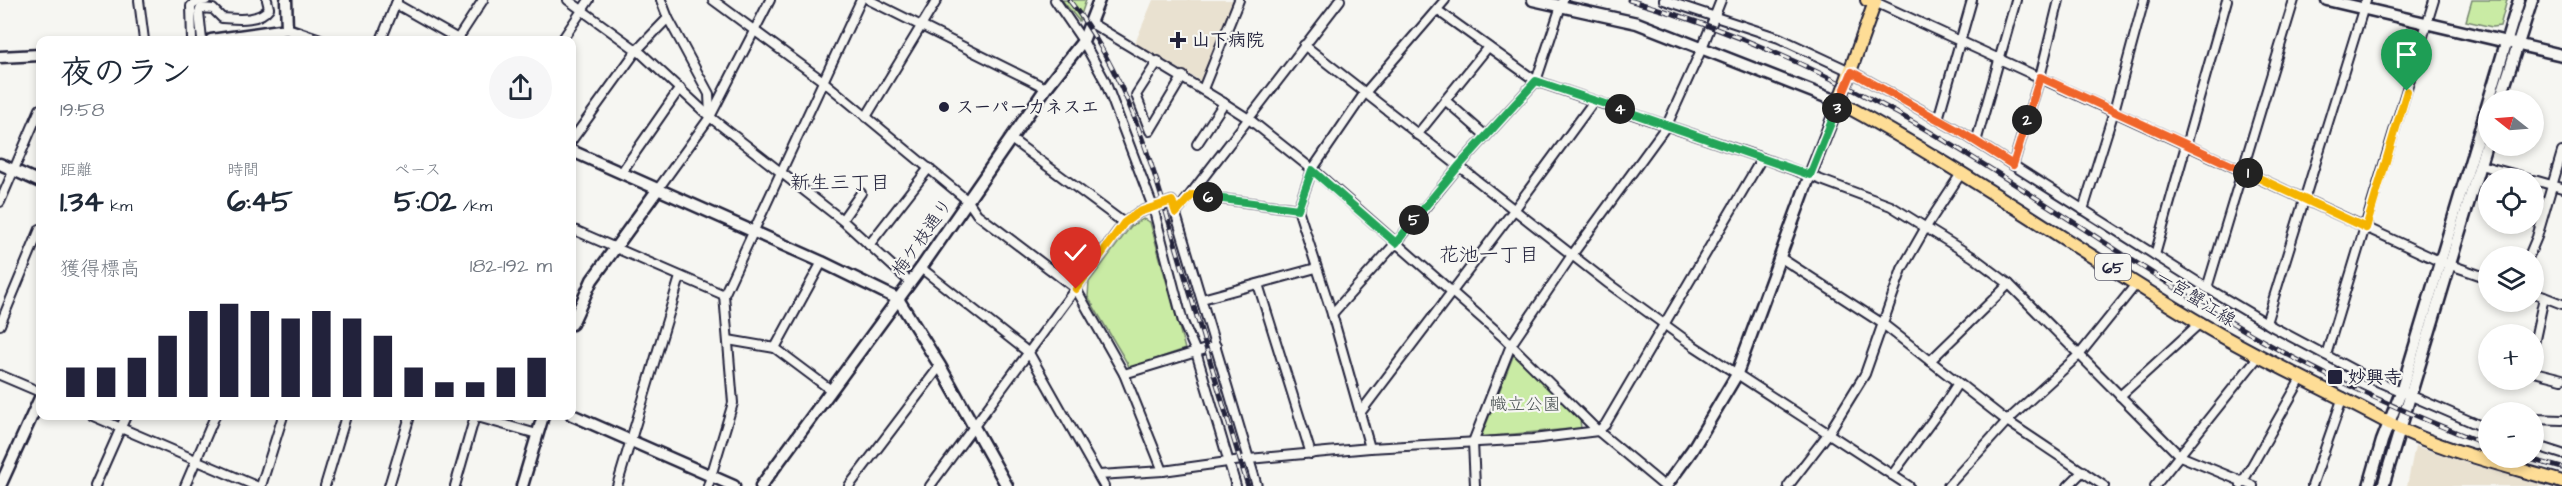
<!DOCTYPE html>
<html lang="ja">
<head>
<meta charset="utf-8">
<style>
  :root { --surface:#fff; --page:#f6f6f7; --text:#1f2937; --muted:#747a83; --accent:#22223b }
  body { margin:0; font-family:"Architects Daughter","Klee One",sans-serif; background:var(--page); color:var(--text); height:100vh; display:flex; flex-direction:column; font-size:22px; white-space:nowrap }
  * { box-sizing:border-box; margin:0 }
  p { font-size:20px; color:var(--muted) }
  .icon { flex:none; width:33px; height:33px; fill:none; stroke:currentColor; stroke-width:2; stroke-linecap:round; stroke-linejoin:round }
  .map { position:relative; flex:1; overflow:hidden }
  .side { position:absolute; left:36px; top:36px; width:540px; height:384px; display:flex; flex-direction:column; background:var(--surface); border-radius:12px; box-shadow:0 3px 9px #0003 }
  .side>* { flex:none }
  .needle { width:39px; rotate:287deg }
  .fabs { position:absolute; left:2478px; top:90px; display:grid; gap:12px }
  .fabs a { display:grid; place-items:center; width:66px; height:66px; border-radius:50%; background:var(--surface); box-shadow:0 3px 9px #0003; font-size:30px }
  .pin { position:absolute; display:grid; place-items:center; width:51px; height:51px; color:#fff; margin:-62px -26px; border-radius:50% 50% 50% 0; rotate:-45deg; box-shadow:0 0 6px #0007 }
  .pin .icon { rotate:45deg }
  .km { position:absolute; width:30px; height:30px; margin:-15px; border-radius:50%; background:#222; color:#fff; font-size:16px; line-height:30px; text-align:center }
  .round { display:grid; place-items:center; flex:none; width:63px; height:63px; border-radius:32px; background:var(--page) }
  .summary { display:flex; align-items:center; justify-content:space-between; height:102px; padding:0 24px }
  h1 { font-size:33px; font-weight:800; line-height:45px }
  .stats { display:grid; grid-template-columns:repeat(3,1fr); gap:9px; height:102px; padding:6px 24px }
  .stats div { display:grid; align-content:center }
  .stats b { font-size:30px; font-weight:800 }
  .stats small { font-size:16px; font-weight:400 }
  .stats p { font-size:16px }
  .chart { height:168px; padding:12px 24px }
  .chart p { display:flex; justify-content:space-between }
  .chart svg { width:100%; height:108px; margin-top:6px; stroke:var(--accent); stroke-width:6 }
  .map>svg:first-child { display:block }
</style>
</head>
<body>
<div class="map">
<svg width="2562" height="486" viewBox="0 0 2562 486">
  <rect width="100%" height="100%" fill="#f6f6f2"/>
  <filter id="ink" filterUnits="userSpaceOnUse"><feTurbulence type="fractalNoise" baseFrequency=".0167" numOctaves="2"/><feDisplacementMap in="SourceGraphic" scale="12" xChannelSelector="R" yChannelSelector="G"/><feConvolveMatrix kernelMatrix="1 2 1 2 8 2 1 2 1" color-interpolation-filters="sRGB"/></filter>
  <g filter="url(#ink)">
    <g fill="#e9e1d0">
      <path d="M1153,0H1235L1202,82L1135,43Z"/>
      <path d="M2415,446L2473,465L2547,486H2407Z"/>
    </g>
    <g fill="#c9eba4" stroke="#768670" stroke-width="1.5">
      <path d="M1062,0H1086L1079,21Z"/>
      <path d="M2472,0H2507L2500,26L2492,27L2466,21Z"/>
      <path d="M1143,219L1150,222L1185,349L1130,368L1088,297L1089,282L1131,226Z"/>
      <path d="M1514,354L1580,420L1581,428L1481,437Z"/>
    </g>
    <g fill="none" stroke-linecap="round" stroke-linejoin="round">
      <defs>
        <g id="street">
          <path d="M139,0L144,40"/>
          <path d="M568,0L642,54L710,117L842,220L910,282"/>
          <path d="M661,0L668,18L709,94L710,116"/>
          <path d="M713,0L823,81L968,201L977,214L1076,289L1124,374L1163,471"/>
          <path d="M869,0L1046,88"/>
          <path d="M1055,0L1083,41L1105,81L1153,207L1183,322L1196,352L1236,486"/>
          <path d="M1664,0L1779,38L1852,72L1959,131L2207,288L2273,327L2363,375L2488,429"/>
          <path d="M1875,2L2439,261L2488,278"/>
          <path d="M396,4L458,39"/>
          <path d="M1437,10L1536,81L1762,158L1891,206L1973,257L2009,284L2180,456L2253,486"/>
          <path d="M1091,23L1224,103L1249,119L1318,174L1502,336L1598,431L1664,486"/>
          <path d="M192,40L191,6L198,1L206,0"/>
          <path d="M202,40L199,12L201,8L213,9L222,18C237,19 259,22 269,8L267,0"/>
          <path d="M381,40L397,1"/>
          <path d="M457,40L483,0"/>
          <path d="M562,40L589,0"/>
          <path d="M1304,45L1609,284L1694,346L1909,486"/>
          <path d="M1158,61L1136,95L1150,131L1183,76"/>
          <path d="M1203,89L1239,0"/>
          <path d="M1445,100L1486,136"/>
          <path d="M866,117L937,0"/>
          <path d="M1938,119L1972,0"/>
          <path d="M1417,135L1488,47"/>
          <path d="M1011,139L1124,223"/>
          <path d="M572,140L637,50L668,18"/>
          <path d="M1976,142L2016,0"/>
          <path d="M1197,144L1224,103"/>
          <path d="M2013,165L2040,77L2059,0"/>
          <path d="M2480,165L2528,178"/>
          <path d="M621,173L680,88"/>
          <path d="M2534,180L2562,188"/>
          <path d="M658,189L710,117L770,0"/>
          <path d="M1192,195L1298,209"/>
          <path d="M0,202L40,109"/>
          <path d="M2083,210L2114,111L2144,0"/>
          <path d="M1176,213L1340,0"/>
          <path d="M842,220L861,193"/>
          <path d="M572,229L724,295"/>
          <path d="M869,245L929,168"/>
          <path d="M2155,255L2227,0"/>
          <path d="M2529,256L2537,237L2562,152"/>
          <path d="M1781,258L1883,324L2007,421L2104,486"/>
          <path d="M921,268L1029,353L1104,486"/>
          <path d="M1258,284L1311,454"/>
          <path d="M2207,288L2294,0"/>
          <path d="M2534,293L2562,304"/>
          <path d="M1202,299L1316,268"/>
          <path d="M1332,314L1396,243L1458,167L1536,81L1563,0"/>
          <path d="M2266,323L2366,0"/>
          <path d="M0,325L40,229"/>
          <path d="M728,340L775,348L822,262"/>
          <path d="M2534,344L2544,297"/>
          <path d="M775,348L831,390"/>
          <path d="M2326,355L2434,0"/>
          <path d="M1930,361L2009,284"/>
          <path d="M2534,372L2562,379"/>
          <path d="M1124,374L1216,346"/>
          <path d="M0,375L40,392"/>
          <path d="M2120,396L2200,323"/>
          <path d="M1360,413L1514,210L1594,101"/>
          <path d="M93,416L256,486"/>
          <path d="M474,416L537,434"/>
          <path d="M2534,419L2562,420"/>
          <path d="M2534,445L2562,454"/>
          <path d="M1370,448L1332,314L1298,209L1312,170L1364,94L1445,0"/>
          <path d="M1099,475L1163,471L1249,459L1370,448L1533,439L1598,431L1605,425L1762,158"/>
          <path d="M1892,475L1945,403L1958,383"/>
          <path d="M2241,485L2302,377"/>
          <path d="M95,486L126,416"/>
          <path d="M185,486L215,416"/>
          <path d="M261,486L283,416"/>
          <path d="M325,486L346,416"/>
          <path d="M389,486L410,416"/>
          <path d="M455,486L475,416"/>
          <path d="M617,486L680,277"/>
          <path d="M708,486L733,403L724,295L861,0"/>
          <path d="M849,486L940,366"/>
          <path d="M930,486L1124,223L1139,212L1172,201L1257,486"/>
          <path d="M1475,486L1473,442L1511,345L1572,255L1667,125L1702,48L1721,0"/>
          <path d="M1788,486L1828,434L1865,374L1902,269L1926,227L1962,172"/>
          <path d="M1948,486L2007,421L2080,354L2137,283"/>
          <path d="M2068,486L2083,471"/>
          <path d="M2155,486L2258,357"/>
          <path d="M2312,486L2343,397"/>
        </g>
        <g id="secondary">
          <path d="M286,0L287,29"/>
          <path d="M1533,0L1637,23L1839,102L1810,175L1736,376L1692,450L1666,486"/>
          <path d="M2327,0L2562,55"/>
          <path d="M211,40L287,29L319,40"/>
          <path d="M0,57L40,55"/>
          <path d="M2500,100L2532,0"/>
          <path d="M572,151L822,262L898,299L940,366L1007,486"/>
          <path d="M0,164L40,182"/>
          <path d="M572,324L592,280L658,189"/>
          <path d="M572,415L734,486"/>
          <path d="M0,486L40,398"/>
          <path d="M522,486L543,416"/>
          <path d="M761,486L921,268L1046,88L1083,41L1099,0"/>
          <path d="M2369,486L2382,441L2401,392L2519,0"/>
          <path d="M2383,486L2488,138"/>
        </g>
        <path id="primary" d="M1867,0L1875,2L1839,102C1965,170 2080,252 2203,325C2264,361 2328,390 2391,424C2439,450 2509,466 2562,482"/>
      </defs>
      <use href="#street" stroke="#22223b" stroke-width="12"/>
      <use href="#secondary" stroke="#22223b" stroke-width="15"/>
      <use href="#primary" stroke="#22223b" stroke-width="16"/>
      <use href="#street" stroke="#f6f6f2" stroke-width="8"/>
      <use href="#secondary" stroke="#f6f6f2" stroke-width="10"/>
      <use href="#primary" stroke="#fedd96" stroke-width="12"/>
      <defs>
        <g id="rail">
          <path d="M1069,0C1129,76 1154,171 1181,263C1203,337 1225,412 1248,486"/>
          <path d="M1629,0C1713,24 1796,59 1873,100C2008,172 2130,265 2263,341C2335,382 2411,415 2488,445"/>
          <path d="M2526,458L2562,468"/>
        </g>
      </defs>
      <use href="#rail" stroke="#22223b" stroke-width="5"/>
      <use href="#rail" stroke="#f6f6f2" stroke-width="3" stroke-dasharray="9" stroke-linecap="butt"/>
    </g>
  </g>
  <g fill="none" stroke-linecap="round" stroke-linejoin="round" filter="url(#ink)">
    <defs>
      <path id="split-1" d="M2248,173L2366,228L2407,91"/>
      <path id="split-2" d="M2027,120L2040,77L2248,173"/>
      <path id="split-3" d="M1837,108L1852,72L1959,131L2013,165L2027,120"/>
      <path id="split-4" d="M1620,109L1810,175L1837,108"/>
      <path id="split-5" d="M1414,220L1458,167L1536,81L1620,109"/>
      <path id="split-6" d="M1208,197L1298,209L1312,170L1396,243L1414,220"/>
      <path id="split-7" d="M1076,289L1124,223L1139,212L1172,201L1176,213L1192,195L1208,197"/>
    </defs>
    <use href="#split-1" stroke="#fff" stroke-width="12"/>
    <use href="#split-2" stroke="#fff" stroke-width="12"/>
    <use href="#split-3" stroke="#fff" stroke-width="12"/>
    <use href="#split-4" stroke="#fff" stroke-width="12"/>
    <use href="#split-5" stroke="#fff" stroke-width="12"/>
    <use href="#split-6" stroke="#fff" stroke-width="12"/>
    <use href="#split-7" stroke="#fff" stroke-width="12"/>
    <use href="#split-1" stroke="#f5b400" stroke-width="8"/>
    <use href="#split-2" stroke="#f0652b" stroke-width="8"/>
    <use href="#split-3" stroke="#f0652b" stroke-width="8"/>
    <use href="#split-4" stroke="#22a559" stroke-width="8"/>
    <use href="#split-5" stroke="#22a559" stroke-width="8"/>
    <use href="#split-6" stroke="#22a559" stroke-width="8"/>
    <use href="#split-7" stroke="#f5b400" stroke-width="8"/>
  </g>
  <g fill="#22223b" stroke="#f6f6f2" stroke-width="2">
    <path d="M1175 31h6v6h6v6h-6v6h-6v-6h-6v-6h6z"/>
    <circle cx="944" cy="107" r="6"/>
    <rect x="2327" y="369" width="16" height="16" rx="3"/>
  </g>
  <g text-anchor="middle" stroke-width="4.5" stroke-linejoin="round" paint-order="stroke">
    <rect fill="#f6f6f2" stroke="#626272" stroke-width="1.5" x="2095" y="254" width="36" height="26" rx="4.5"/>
    <g font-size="16" font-weight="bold" fill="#22223b">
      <text x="2113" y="273">65</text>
    </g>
    <g font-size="18" font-weight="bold" fill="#22223b" stroke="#f6f6f2" text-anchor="start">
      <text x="1192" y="46">山下病院</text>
      <text x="956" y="113">スーパーカネスエ</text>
      <text x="2348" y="383">妙興寺</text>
    </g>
    <g font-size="18" fill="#22223b" stroke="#f6f6f2">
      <text transform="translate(922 237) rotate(-55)" y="6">梅ケ枝通り</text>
      <text transform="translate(2196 298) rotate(32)" y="6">一宮蟹江線</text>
    </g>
    <g font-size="18" fill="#4c5455" stroke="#f6f6f2">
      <text x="1525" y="410">幟立公園</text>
    </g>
    <g font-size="20" fill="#22223b" stroke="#f6f6f2">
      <text x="840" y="189">新生三丁目</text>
      <text x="1489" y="261">花池一丁目</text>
    </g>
  </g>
</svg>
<div class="fabs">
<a><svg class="needle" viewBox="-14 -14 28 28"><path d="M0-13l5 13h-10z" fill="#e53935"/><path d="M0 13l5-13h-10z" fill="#747a83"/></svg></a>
<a><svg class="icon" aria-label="locate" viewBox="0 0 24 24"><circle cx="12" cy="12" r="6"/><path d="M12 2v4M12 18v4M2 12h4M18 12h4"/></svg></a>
<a><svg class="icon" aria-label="layers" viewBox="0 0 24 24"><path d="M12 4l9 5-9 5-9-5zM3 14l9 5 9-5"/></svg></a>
<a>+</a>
<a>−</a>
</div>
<div class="pin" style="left:2407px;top:91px;background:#1e9e55"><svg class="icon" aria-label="arrive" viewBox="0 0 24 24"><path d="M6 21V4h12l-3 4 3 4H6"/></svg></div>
<div class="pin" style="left:1076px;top:289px;background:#d93025"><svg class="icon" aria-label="check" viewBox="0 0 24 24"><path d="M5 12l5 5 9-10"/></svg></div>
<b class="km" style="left:2248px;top:173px">1</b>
<b class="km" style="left:2027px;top:120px">2</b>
<b class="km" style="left:1837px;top:108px">3</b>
<b class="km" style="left:1620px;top:109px">4</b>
<b class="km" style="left:1414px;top:220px">5</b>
<b class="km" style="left:1208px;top:197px">6</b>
<section class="side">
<div class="summary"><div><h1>夜のラン</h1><p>19:58</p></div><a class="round"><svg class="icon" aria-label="share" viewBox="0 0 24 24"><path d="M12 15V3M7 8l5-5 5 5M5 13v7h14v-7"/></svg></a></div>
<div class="stats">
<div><p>距離</p><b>1.34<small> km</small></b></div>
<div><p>時間</p><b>6:45</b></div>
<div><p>ペース</p><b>5:02<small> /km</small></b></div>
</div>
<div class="chart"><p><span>獲得標高</span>182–192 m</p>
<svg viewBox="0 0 160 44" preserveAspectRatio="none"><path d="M5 44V32M15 44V32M25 44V28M35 44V19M45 44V9M55 44V6M65 44V9M75 44V12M85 44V9M95 44V12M105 44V19M115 44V32M125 44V38M135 44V38M145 44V32M155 44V28"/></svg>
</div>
</section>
</div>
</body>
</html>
